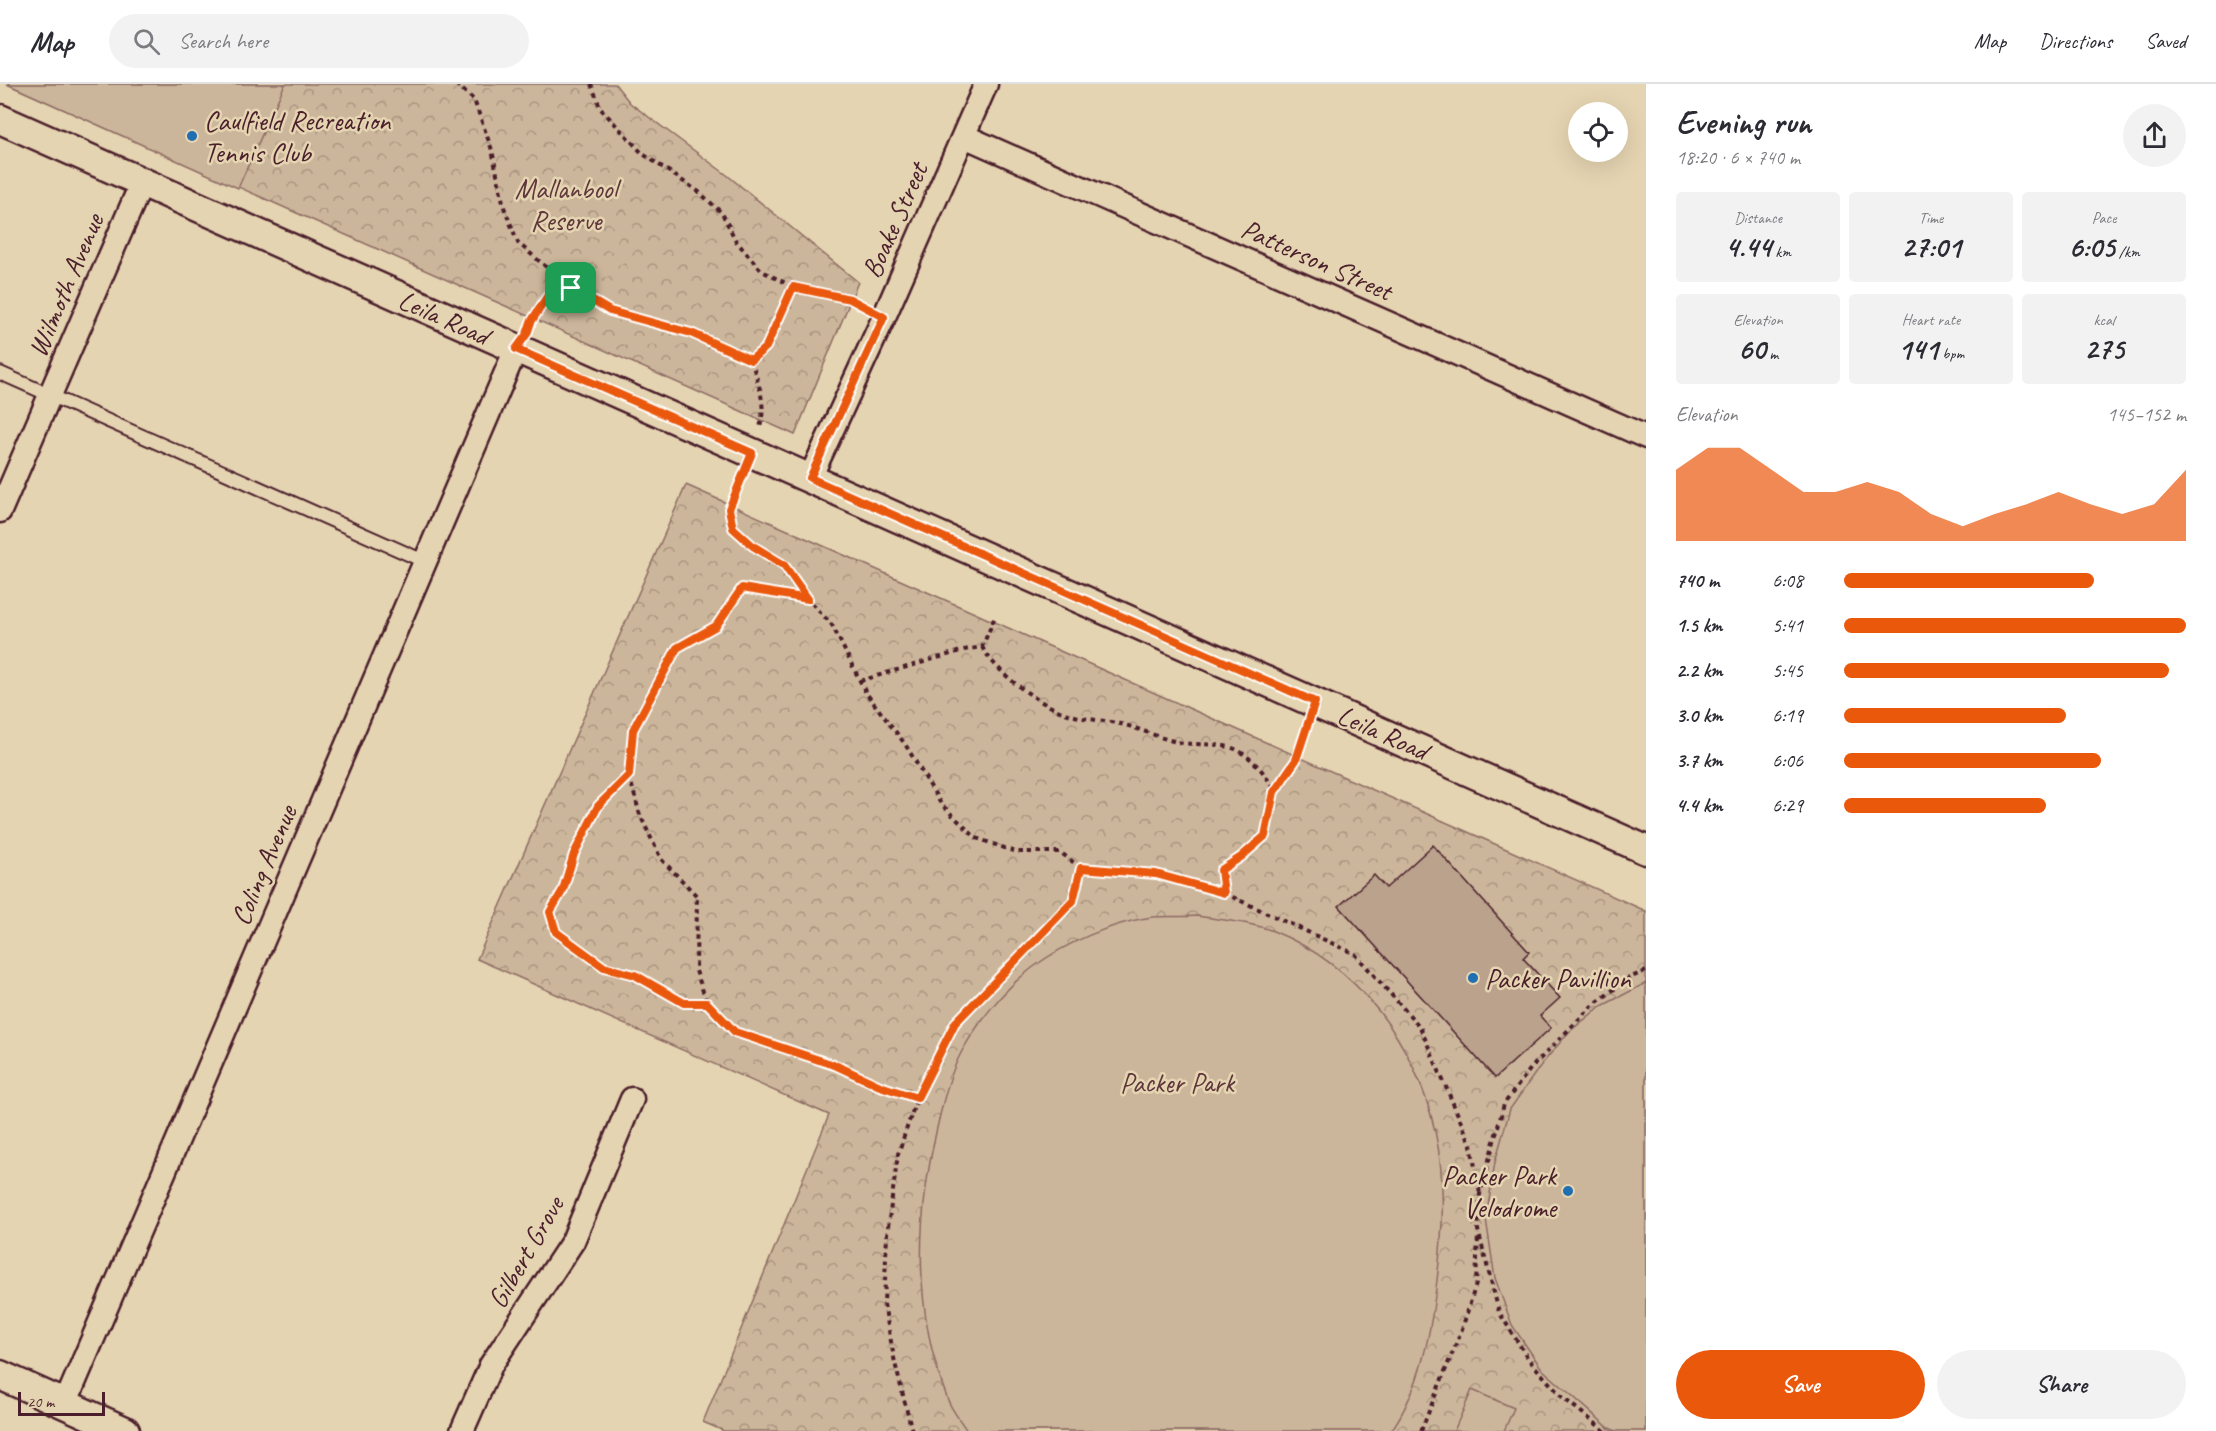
<!DOCTYPE html>
<html lang="en">
<head>
<meta charset="utf-8">
<style>
  :root { --surface:#fff; --page:#f2f2f3; --text:#2b2b33; --muted:#7c7c81; --line:#e1e1e2; --accent:#ea580c }
  body { margin:0; font-family:Caveat,sans-serif; background:var(--page); color:var(--text); height:100vh; display:flex; flex-direction:column; font-size:22px; white-space:nowrap }
  * { box-sizing:border-box; margin:0 }
  p { font-size:20px; color:var(--muted) }
  .icon { flex:none; width:33px; height:33px; fill:none; stroke:currentColor; stroke-width:2; stroke-linecap:round; stroke-linejoin:round }
  .map { position:relative; flex:1; overflow:hidden }
  .drawer { display:flex; flex-direction:column; background:var(--surface); width:570px }
  .drawer>* { flex:none }
  .fabs { position:absolute; left:1568px; top:18px; display:grid; gap:12px }
  .fabs a { display:grid; place-items:center; width:60px; height:60px; border-radius:50%; background:var(--surface); box-shadow:0 6px 24px #0002; font-size:30px }
  .scale { position:absolute; left:18px; bottom:15px; width:87px; box-sizing:border-box; padding-left:6px; border:3px solid #4a1f2b; border-top:0; font-size:16px; line-height:21px; white-space:nowrap; color:#4a1f2b; -webkit-text-stroke:4px #e5d4b1; paint-order:stroke }
  .pin { position:absolute; display:grid; place-items:center; width:51px; height:51px; color:#fff; margin:-26px; border-radius:12px; box-shadow:0 3px 9px #0006 }
  .round { display:grid; place-items:center; flex:none; width:63px; height:63px; border-radius:32px; background:var(--page) }
  .headline { display:flex; align-items:center; justify-content:space-between; height:102px; padding:0 30px }
  h1 { font-size:33px; font-weight:700; line-height:45px }
  .figures { display:grid; grid-template-columns:repeat(3,1fr); gap:9px; height:102px; padding:6px 30px }
  .figures div { display:grid; align-content:center; border-radius:6px; background:var(--page); text-align:center }
  .figures b { font-size:30px; font-weight:700 }
  .figures small { font-size:16px; font-weight:400 }
  .figures p { font-size:16px }
  .chart { height:168px; padding:12px 30px }
  .chart p { display:flex; justify-content:space-between }
  .chart svg { width:100%; height:108px; margin-top:6px; fill:var(--accent); opacity:.7 }
  .cta { display:flex; gap:12px; margin-top:auto; padding:12px 30px }
  .cta a { flex:1; height:69px; border-radius:36px; background:var(--accent); color:#fff; font-size:24px; font-weight:700; line-height:69px; text-align:center }
  .cta a+a { background:var(--page); color:var(--text) }
  ul { padding:0 30px; list-style:none; font-size:20px }
  li { display:grid; grid-template-columns:96px 72px 1fr; align-items:center; height:45px }
  li i { height:15px; border-radius:8px; background:var(--accent) }
  header { display:flex; align-items:center; gap:36px; box-sizing:border-box; height:84px; padding:0 30px; background:var(--surface); border-bottom:2px solid var(--line) }
  header strong { font-size:28px }
  nav { display:flex; gap:33px; margin-inline-start:auto; font-size:21px }
  .search { width:420px; height:54px; background:var(--page); display:flex; align-items:center; gap:15px; box-sizing:border-box; padding:0 21px; border-radius:33px; color:var(--muted); font-size:22px }
  main { display:flex; flex:1; min-height:0 }
  .map>svg:first-child { display:block }
</style>
</head>
<body>
<header>
<strong>Map</strong>
<div class="search"><svg class="icon" aria-label="search" viewBox="0 0 24 24"><circle cx="10" cy="10" r="6"/><path d="M15 15l6 6"/></svg>Search here</div>
<nav><a>Map</a><a>Directions</a><a>Saved</a></nav>
</header>
<main>
<div class="map">
<svg width="1646" height="1347" viewBox="0 0 1646 1347">
  <defs>
    <pattern id="forest-crowns" width="20" height="18" patternUnits="userSpaceOnUse" patternTransform="scale(1.5)"><rect width="20" height="18" fill="#ccb69b"/><path d="M2 6a3 3 0 1 1 6 0M12 15a3 3 0 1 1 6 0" fill="none" stroke="#a8937f"/></pattern>
  </defs>
  <rect width="100%" height="100%" fill="#e5d4b1"/>
  <filter id="ink" filterUnits="userSpaceOnUse"><feTurbulence type="fractalNoise" baseFrequency=".0167" numOctaves="2"/><feDisplacementMap in="SourceGraphic" scale="12" xChannelSelector="R" yChannelSelector="G"/><feConvolveMatrix kernelMatrix="1 2 1 2 8 2 1 2 1" color-interpolation-filters="sRGB"/></filter>
  <g filter="url(#ink)">
    <g fill="url(#forest-crowns)" stroke="#8b6a63" stroke-width="1.5">
      <path d="M7,0H615L630,19L727,91L858,198L795,351Z"/>
      <path d="M686,401L1646,827V1347H724L703,1338L829,1031L477,875Z"/>
    </g>
    <g fill="#ccb69b" stroke="#8b6a63" stroke-width="1.5">
      <path d="M7,0H285L238,104Z"/>
      <path d="M1197,832C1222,836 1250,838 1273,847C1358,881 1415,959 1435,1047C1446,1096 1443,1147 1437,1196C1431,1247 1421,1304 1391,1347H967C961,1337 952,1327 948,1316C913,1229 916,1134 937,1044C943,1018 949,991 962,967C979,937 1004,905 1032,884C1065,859 1111,839 1152,833C1167,832 1182,833 1197,832Z"/>
      <path d="M1646,899V1347H1616L1609,1344L1542,1285L1512,1241L1495,1194L1486,1135L1495,1078L1510,1025L1541,981L1569,948L1600,923Z"/>
      <path d="M1472,1306L1514,1324L1504,1347H1454Z"/>
    </g>
    <path fill="#baa28c" stroke="#4a1f2b" stroke-width="1.5" d="M1433,761L1529,868L1523,874L1560,914L1540,932L1551,944L1495,994L1339,822L1374,791L1386,804Z"/>
    <g fill="none" stroke-linecap="round" stroke-linejoin="round">
      <defs>
        <path id="service" d="M0,289L426,478"/>
        <g id="minor">
          <path d="M964,52L1646,353"/>
          <path d="M810,394L884,233L986,0"/>
          <path d="M0,427L142,98"/>
          <path d="M65,1320L516,265"/>
          <path d="M462,1347L491,1281L573,1157L632,1015"/>
        </g>
        <g id="tertiary">
          <path d="M0,35L1646,766"/>
          <path d="M0,1291L125,1347"/>
        </g>
      </defs>
      <use href="#service" stroke="#4a1f2b" stroke-width="16"/>
      <use href="#minor" stroke="#4a1f2b" stroke-width="27"/>
      <use href="#tertiary" stroke="#4a1f2b" stroke-width="33"/>
      <g stroke="#4a1f2b" stroke-width="4" stroke-dasharray="4.5 4.5" stroke-linecap="butt">
        <path d="M456,0L474,16L492,66L504,123L518,159L571,204L610,227L691,249L751,276L767,263L793,203"/>
        <path d="M591,0L601,25L643,70L699,108L722,129L736,157L762,187L793,203L828,209L862,221"/>
        <path d="M530,239L559,194"/>
        <path d="M751,276C758,299 767,320 760,343"/>
        <path d="M740,395L730,425L733,444L753,462L784,481L808,515L832,541L866,609L905,660L941,720L976,754L1016,768H1060L1081,784"/>
        <path d="M808,515L742,504L716,542L677,564L633,646L629,691L640,731L661,775L697,812L696,887L707,919L735,948L837,983L880,1002L917,1014"/>
        <path d="M982,563C998,591 1044,625 1075,632C1089,636 1103,636 1116,639C1137,643 1156,653 1177,658C1196,662 1217,658 1235,665C1252,673 1268,691 1274,708"/>
        <path d="M860,597L964,566L982,563L995,533"/>
        <path d="M628,692L598,722L574,770L563,806L550,828L556,848L604,883L635,891L684,919H707"/>
        <path d="M1224,809L1221,786L1241,773L1265,752L1274,708L1296,676L1306,646"/>
        <path d="M912,1347L895,1279L884,1220L887,1150L898,1070L917,1014L955,939L1073,817L1081,784L1156,790L1224,809L1355,870L1420,943L1471,1061L1480,1110"/>
        <path d="M1421,1347L1462,1245L1476,1200L1478,1150"/>
        <path d="M1605,1347L1562,1313L1529,1276L1499,1228L1478,1146L1480,1110L1504,1020L1531,984L1592,922L1629,894L1646,887"/>
      </g>
      <use href="#service" stroke="#e5d4b1" stroke-width="12"/>
      <use href="#minor" stroke="#e5d4b1" stroke-width="22"/>
      <use href="#tertiary" stroke="#e5d4b1" stroke-width="28"/>
    </g>
  </g>
  <g fill="none" stroke-linecap="round" stroke-linejoin="round" filter="url(#ink)">
    <defs>
      <path id="route" d="M559,194L571,204L610,227L691,249L751,276L766,263L793,203L850,215L884,233L810,394L1315,618L1296,676L1274,708L1265,752L1241,773L1221,786L1224,809L1156,790L1081,784L1073,817L955,939L917,1014L880,1002L837,982L735,948L707,919H684L635,891L604,883L556,848L550,828L563,806L574,770L598,722L629,691L633,646L677,564L716,542L742,504L808,515L784,481L753,462L733,444L729,425L752,369L516,265L527,250L531,238Z"/>
    </defs>
    <use href="#route" stroke="#fff" stroke-width="12"/>
    <use href="#route" stroke="#ea580c" stroke-width="8"/>
  </g>
  <g fill="#1f6fb2" stroke="#e5d4b1" stroke-width="2">
    <circle cx="192" cy="52" r="6"/>
    <circle cx="1473" cy="894" r="6"/>
    <circle cx="1568" cy="1107" r="6"/>
  </g>
  <g text-anchor="middle" stroke-width="5" stroke-linejoin="round" paint-order="stroke">
    <g font-size="28" fill="#4a1f2b" stroke="#e5d4b1" text-anchor="start">
      <text x="204" y="46">Caulfield Recreation<tspan x="204" dy="32">Tennis Club</tspan></text>
      <text x="1485" y="904">Packer Pavillion</text>
      <text x="1556" y="1101" text-anchor="end">Packer Park<tspan x="1556" dy="32">Velodrome</tspan></text>
    </g>
    <g font-size="28" fill="#5e363c" stroke="#e5d4b1">
      <text x="566" y="114">Mallanbool<tspan x="566" dy="32">Reserve</tspan></text>
      <text x="1177" y="1008">Packer Park</text>
    </g>
    <g font-size="28" fill="#4a1f2b" stroke="#e5d4b1">
      <text transform="translate(894 136) rotate(-66)" y="10">Boake Street</text>
      <text transform="translate(1317 175) rotate(24)" y="10">Patterson Street</text>
      <text transform="translate(65 201) rotate(-67)" y="10">Wilmoth Avenue</text>
      <text transform="translate(444 233) rotate(24)" y="10">Leila Road</text>
      <text transform="translate(1383 648) rotate(24)" y="10">Leila Road</text>
      <text transform="translate(263 781) rotate(-67)" y="10">Coling Avenue</text>
      <text transform="translate(525 1168) rotate(-60)" y="10">Gilbert Grove</text>
    </g>
  </g>
</svg>
<div class="fabs">
<a><svg class="icon" aria-label="locate" viewBox="0 0 24 24"><circle cx="12" cy="12" r="6"/><path d="M12 2v4M12 18v4M2 12h4M18 12h4"/></svg></a>
</div>
<div class="scale">20 m</div>
<div class="pin" style="left:571px;top:204px;background:#1e9e55"><svg class="icon" aria-label="arrive" viewBox="0 0 24 24"><path d="M6 21V4h12l-3 4 3 4H6"/></svg></div>
</div>
<section class="drawer">
<div class="headline"><div><h1>Evening run</h1><p>18:20 · 6 × 740 m</p></div><a class="round"><svg class="icon" aria-label="share" viewBox="0 0 24 24"><path d="M12 15V3M7 8l5-5 5 5M5 13v7h14v-7"/></svg></a></div>
<div class="figures">
<div><p>Distance</p><b>4.44<small> km</small></b></div>
<div><p>Time</p><b>27:01</b></div>
<div><p>Pace</p><b>6:05<small> /km</small></b></div>
</div>
<div class="figures">
<div><p>Elevation</p><b>60<small> m</small></b></div>
<div><p>Heart rate</p><b>141<small> bpm</small></b></div>
<div><p>kcal</p><b>275</b></div>
</div>
<div class="chart"><p><span>Elevation</span>145–152 m</p>
<svg viewBox="0 0 160 44" preserveAspectRatio="none"><path d="M0 44V15L10 6L20 6L30 15L40 24L50 24L60 20L70 24L80 33L90 38L100 33L110 29L120 24L130 29L140 33L150 29L160 15V44z"/></svg>
</div>
<ul>
<li><b>740 m</b>6:08<i style="width:73%"></i></li>
<li><b>1.5 km</b>5:41<i style="width:100%"></i></li>
<li><b>2.2 km</b>5:45<i style="width:95%"></i></li>
<li><b>3.0 km</b>6:19<i style="width:65%"></i></li>
<li><b>3.7 km</b>6:06<i style="width:75%"></i></li>
<li><b>4.4 km</b>6:29<i style="width:59%"></i></li>
</ul>
<div class="cta"><a>Save</a><a>Share</a></div>
</section>
</main>
</body>
</html>
